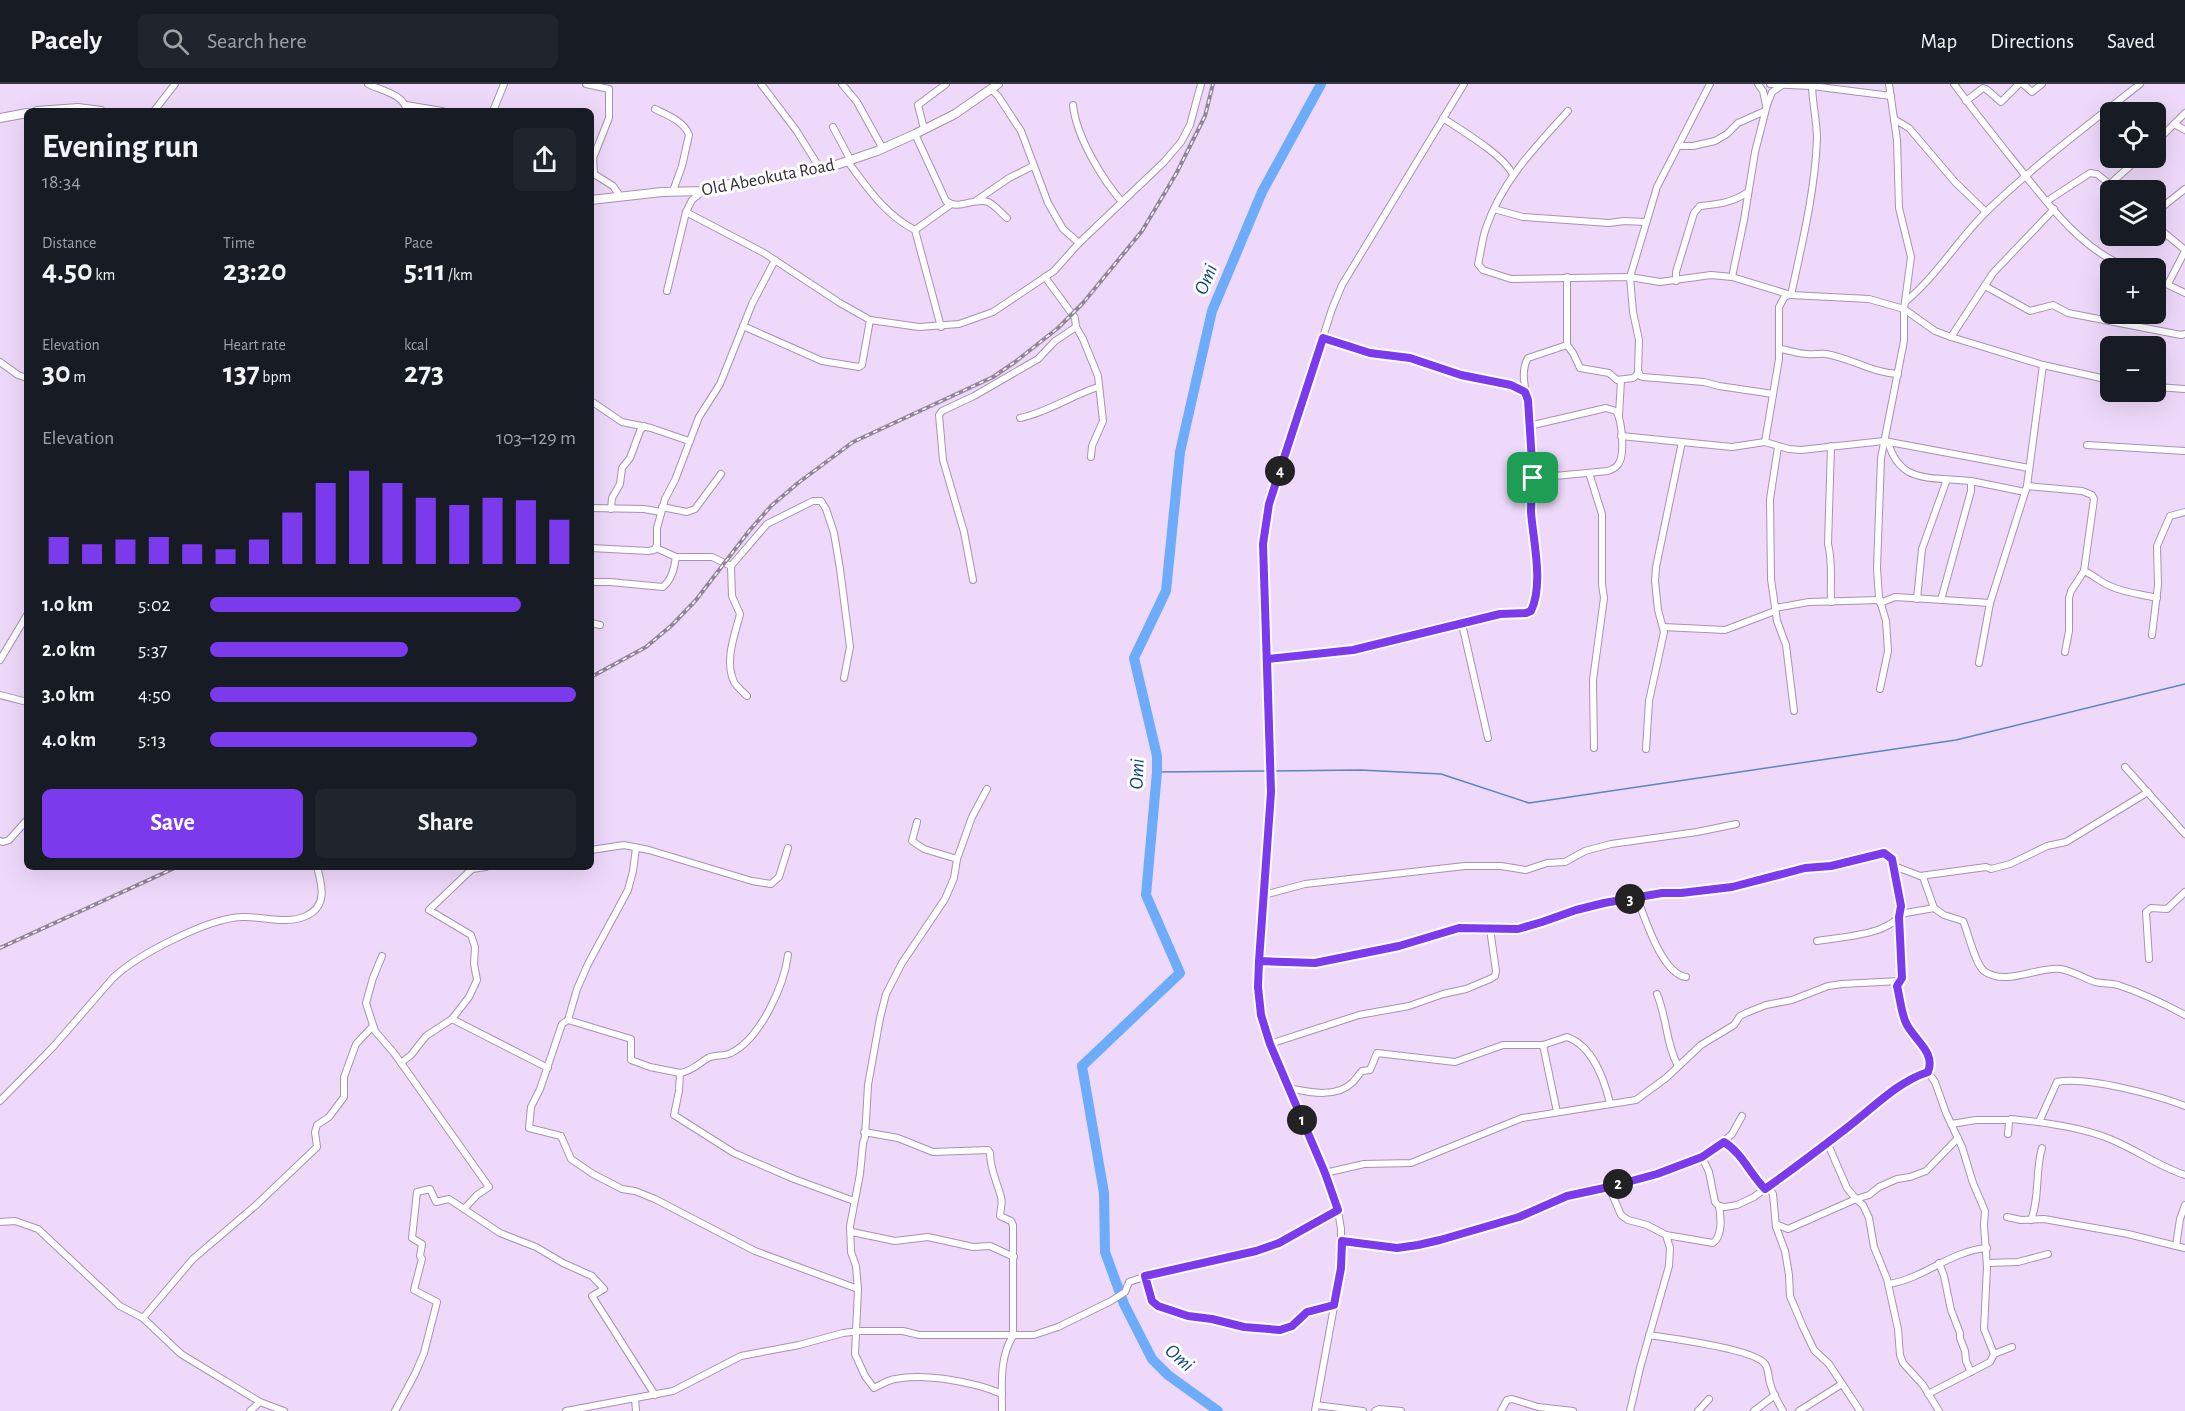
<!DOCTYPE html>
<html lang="en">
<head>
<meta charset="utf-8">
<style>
  :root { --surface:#171b24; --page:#20242c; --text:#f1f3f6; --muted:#9ea1a6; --line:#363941; --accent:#7c3aed }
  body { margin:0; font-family:"Alegreya Sans",sans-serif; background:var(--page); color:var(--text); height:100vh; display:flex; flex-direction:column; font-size:22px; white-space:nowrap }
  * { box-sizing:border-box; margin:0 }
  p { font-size:20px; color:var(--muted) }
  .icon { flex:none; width:33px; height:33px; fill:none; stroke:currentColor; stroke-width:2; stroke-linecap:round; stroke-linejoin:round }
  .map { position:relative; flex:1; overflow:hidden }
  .sheet { position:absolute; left:24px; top:24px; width:570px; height:762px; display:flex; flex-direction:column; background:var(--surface); border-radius:9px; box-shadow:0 6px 24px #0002 }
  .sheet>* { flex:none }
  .buttons { position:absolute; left:2100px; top:18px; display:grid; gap:12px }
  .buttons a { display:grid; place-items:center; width:66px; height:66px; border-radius:9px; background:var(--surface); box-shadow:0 6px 24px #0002; font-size:30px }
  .pin { position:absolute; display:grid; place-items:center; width:51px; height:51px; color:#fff; margin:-26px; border-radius:12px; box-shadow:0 3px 9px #0006 }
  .km { position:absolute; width:30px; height:30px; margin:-15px; border-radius:50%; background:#222; color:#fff; font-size:16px; line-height:30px; text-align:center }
  .round { display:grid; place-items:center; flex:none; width:63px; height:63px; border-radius:9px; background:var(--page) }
  .head { display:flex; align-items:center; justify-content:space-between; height:102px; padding:0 18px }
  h1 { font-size:33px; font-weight:600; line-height:45px }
  .figures { display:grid; grid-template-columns:repeat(3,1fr); gap:9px; height:102px; padding:6px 18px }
  .figures div { display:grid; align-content:center }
  .figures b { font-size:30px; font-weight:600 }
  .figures small { font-size:16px; font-weight:400 }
  .figures p { font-size:16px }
  .chart { height:168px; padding:12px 18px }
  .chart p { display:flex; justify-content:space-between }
  .chart svg { width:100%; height:108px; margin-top:6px; stroke:var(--accent); stroke-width:6 }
  .primary-button { display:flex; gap:12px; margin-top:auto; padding:12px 18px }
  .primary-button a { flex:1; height:69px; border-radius:9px; background:var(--accent); color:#fff; font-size:24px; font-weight:600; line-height:69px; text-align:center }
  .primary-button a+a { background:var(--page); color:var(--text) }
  ul { padding:0 18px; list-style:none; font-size:20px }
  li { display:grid; grid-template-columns:96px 72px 1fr; align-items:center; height:45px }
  li i { height:15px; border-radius:8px; background:var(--accent) }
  header { display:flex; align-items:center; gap:36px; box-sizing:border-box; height:84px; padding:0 30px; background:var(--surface); border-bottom:2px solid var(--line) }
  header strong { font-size:28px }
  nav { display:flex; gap:33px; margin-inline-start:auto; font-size:21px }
  .search { width:420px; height:54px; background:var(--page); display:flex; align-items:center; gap:15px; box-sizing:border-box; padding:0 21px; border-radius:9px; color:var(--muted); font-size:22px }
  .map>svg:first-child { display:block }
</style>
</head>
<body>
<header>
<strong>Pacely</strong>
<div class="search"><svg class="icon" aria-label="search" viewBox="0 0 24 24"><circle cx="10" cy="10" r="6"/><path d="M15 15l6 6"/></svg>Search here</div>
<nav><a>Map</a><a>Directions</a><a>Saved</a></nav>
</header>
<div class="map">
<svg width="2185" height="1327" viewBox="0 0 2185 1327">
  <rect width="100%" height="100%" fill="#efd9fb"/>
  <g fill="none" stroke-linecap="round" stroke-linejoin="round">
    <g stroke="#5c85c0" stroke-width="1.5">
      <path d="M1272,687L1360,686L1441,690L1529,719L1956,656L2185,600"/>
      <path d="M1157,688L1267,687"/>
    </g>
    <path stroke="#6dacfa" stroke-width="10" d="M1218,1327L1168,1291L1152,1275L1124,1220L1105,1168L1104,1109L1082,982L1180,889L1146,811L1157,688V672L1134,574L1166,507L1180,368L1212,227L1262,108L1321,0"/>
    <defs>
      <g id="minor">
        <path d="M368,0C382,7 404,10 407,27"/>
        <path d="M586,0L609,5V34L593,74L594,90L613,102L620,112"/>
        <path d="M761,0L796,46L821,86"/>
        <path d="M842,0L857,18L883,65"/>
        <path d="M1710,0L1657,103L1630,193L1633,228L1639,256L1638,287L1640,292L1643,293L1704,298L1719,302L1773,310"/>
        <path d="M1758,0L1763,7L1766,21"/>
        <path d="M1770,0L1812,2L1891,12"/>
        <path d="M1954,0C1973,26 1993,51 2013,76C2045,116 2080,166 2129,184"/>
        <path d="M2023,0L2032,8L2042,0"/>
        <path d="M991,5L998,12L1021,47L1048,119L1063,145L1079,159"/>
        <path d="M1966,17L1983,4L1986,5L2001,18L2019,0"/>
        <path d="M406,21L442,27"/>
        <path d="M1073,21C1076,52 1102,95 1122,118"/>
        <path d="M655,25C667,31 684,37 689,51L682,82L673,107"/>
        <path d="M154,27L175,0"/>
        <path d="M493,27L504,0"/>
        <path d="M1568,27C1535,63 1502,97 1486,144C1482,155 1481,168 1478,180L1483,186L1511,195L1630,193L1660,198L1711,191L1732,193L1791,211L1869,215L1904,225L1935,247L1951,253L2043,281L2110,296"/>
        <path d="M1443,34C1462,47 1504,71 1513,91"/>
        <path d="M1894,35L1909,44L1955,98L1986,128"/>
        <path d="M2174,40L2185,46"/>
        <path d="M833,43L851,77"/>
        <path d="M924,45L918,21L946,0"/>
        <path d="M915,50L946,117C959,127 973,113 988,118C995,121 1001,129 1007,134"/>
        <path d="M2156,58L2185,29"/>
        <path d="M1678,62H1693L1715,57L1727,50L1738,39L1765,27"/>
        <path d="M848,78C867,103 885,131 915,146L941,243"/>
        <path d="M2110,100L2139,74"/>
        <path d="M703,107L692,116L686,128L764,169L840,219L870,236L919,243L959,240L993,228L1054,187L1079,159L1164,78L1181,58L1190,41L1201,0"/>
        <path d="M977,116L1009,94L1033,82"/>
        <path d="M2047,117L2090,89L2097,90L2117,106"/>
        <path d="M1494,125L1523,133L1609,139L1624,137L1646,138"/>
        <path d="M2156,128L2185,105"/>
        <path d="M2156,142L2185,166"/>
        <path d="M915,146L950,121"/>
        <path d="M1045,193L1075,234L1076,243L1083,255L1098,292L1103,337L1092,362L1091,373"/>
        <path d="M1732,193L1744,136L1755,68L1767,21L1772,8L1781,2"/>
        <path d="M2156,195L2185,209"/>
        <path d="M1676,197V188L1694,129L1700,122C1718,120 1732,119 1748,108"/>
        <path d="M2168,200L2185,167"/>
        <path d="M1985,202L2030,227L2053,221L2068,229L2181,251L2185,250"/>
        <path d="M667,207L686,128"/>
        <path d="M1905,218C1937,192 1958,155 1988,126C2036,80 2088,41 2140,0"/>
        <path d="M743,242L822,277L859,283L862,281L870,236"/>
        <path d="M1951,253L1993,189L2054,125"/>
        <path d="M1323,254L1370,269L1410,274L1461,291L1511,301L1525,308"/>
        <path d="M1567,261L1573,269L1580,284L1609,289L1617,296L1633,294L1639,289"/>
        <path d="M1780,265C1789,266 1798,270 1807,270C1813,271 1820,269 1826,270C1851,274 1872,289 1898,290"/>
        <path d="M0,278L18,291L27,294"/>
        <path d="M2156,303L2185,305"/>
        <path d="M591,317L622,338L651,344L689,357"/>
        <path d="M1619,331L1621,296"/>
        <path d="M1020,334C1049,328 1070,312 1098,303"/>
        <path d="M1529,342L1606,324L1616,327C1622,336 1625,369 1619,379C1617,384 1612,385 1608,387L1533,394"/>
        <path d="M1621,352L1732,363L1765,358L1789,365L1801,366L1884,357L2029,384"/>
        <path d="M1765,358L1779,275V223L1785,212L1791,211C1802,160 1815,107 1817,55C1817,37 1812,18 1812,0"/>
        <path d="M1888,358C1897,389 1915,394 1944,395L1946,398L1922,465L1917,515"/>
        <path d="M2087,361L2185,367"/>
        <path d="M1778,363L1770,415L1771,495L1777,537L1786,561L1794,627"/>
        <path d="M1589,389L1602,430V500L1604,514L1593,596L1594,664"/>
        <path d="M1944,395L1971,397L2025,408"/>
        <path d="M2027,402L2082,407L2092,411L2094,415L2084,487L2071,507L2069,514V547L2065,568"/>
        <path d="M662,423L687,428L695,425L721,390"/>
        <path d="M591,424L644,425L661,428"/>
        <path d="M611,425L612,414L620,400L622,384L630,374L640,347L644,342"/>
        <path d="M591,464L648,467L654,466L657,461V444L665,415L675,396L699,333L720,300L752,220L775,176"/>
        <path d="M656,464L676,473H712L731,482L732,512L740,530C735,551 724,576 734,598C737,603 743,608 747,612"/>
        <path d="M731,482L767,440L813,417H821L826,425L834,449L840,485L850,563L844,594"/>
        <path d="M2084,487C2094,491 2100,498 2110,502C2125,509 2141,510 2157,514"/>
        <path d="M973,496L964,448L943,376L939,331L942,327L974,312L1038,275L1055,257L1076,243"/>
        <path d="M591,498H610L663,503C672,495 674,485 676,473"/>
        <path d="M1941,516L1971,407V397"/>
        <path d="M1831,518C1830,499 1833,478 1828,460L1831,362"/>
        <path d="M1880,519L1895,513L1990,519"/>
        <path d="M1775,524L1809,518L1880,516"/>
        <path d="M591,539L600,541"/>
        <path d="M1462,540L1488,654"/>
        <path d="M1663,543L1725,546L1775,527"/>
        <path d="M2152,551L2158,501L2157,462L2170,432L2185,428"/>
        <path d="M1267,575L1353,566L1499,530L1526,529L1531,527L1535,518L1537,468L1532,430L1534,386L1528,316C1524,304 1521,285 1528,274L1567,261V193"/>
        <path d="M0,576L27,531"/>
        <path d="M1979,579L1990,519L2027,402L2043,281"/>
        <path d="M1880,605L1888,567L1886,537L1879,513L1877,484L1881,374L1904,257V225L1911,173L1899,124L1897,56L1889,0"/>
        <path d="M0,611L27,618"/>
        <path d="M1646,665L1649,617L1664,548L1658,526L1655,497L1656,483L1682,358"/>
        <path d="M2125,683L2185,750"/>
        <path d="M987,705L972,733L957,775L954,794L945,815L902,879L886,910L880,934L868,1001L865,1053L863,1059L860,1090L850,1142L851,1168L856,1182L858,1205L855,1270L865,1292L874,1304C880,1301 888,1296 895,1295C925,1289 975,1298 1002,1310"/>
        <path d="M917,738L912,757L924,765L957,775"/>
        <path d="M0,757L3,758L9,756L27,736"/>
        <path d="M591,766L624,761L649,766L752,797L771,800L779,793L788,764"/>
        <path d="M1894,782L1923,793L1934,824L1944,831L1963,837C1968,848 1975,880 1984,887C2006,903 2038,882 2061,885C2072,887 2084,894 2095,898C2103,900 2111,899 2118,901C2142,909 2163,919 2185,931"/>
        <path d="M1920,792L1986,783L1991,785L2010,780L2047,762L2066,758L2148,708"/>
        <path d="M1264,811L1305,800L1465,782H1501L1526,786L1547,779L1565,778L1585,767L1611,760L1697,748L1736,740"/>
        <path d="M1637,814C1645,834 1662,890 1686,893"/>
        <path d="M1900,830L1934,824"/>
        <path d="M1817,857C1840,853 1882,852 1899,833"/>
        <path d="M382,872L373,894L366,919L375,947L394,969L489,1103L477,1111L464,1125L449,1115L436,1118L430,1105L417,1108L412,1154L422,1160L420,1172L422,1175L414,1206L437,1218L424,1269L415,1290L395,1327"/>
        <path d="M2149,875L2146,828L2151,824L2167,825L2185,808"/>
        <path d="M1259,877L1315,879L1399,862L1459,844L1518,845L1604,819L1662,809H1681L1732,803L1805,784L1831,782L1882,769C1886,770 1887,769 1890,773C1902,788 1901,872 1902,894L1897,902C1900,914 1901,928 1906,939C1914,956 1936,968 1928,988L1915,992L1903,1000L1754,1113L1737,1121L1725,1123L1719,1122L1715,1118L1709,1088L1702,1073"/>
        <path d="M1657,910C1667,934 1666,960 1678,982"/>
        <path d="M452,935L469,913L477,896L474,880L475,863L471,851L429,826L472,785L486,783"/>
        <path d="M568,936L577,905L588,880L628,806L633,787L636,764"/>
        <path d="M1270,960L1359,931L1409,922L1443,910L1466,905L1490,895L1495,892L1496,887L1490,845"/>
        <path d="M1543,961L1557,1028"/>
        <path d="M401,979L411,971L426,952L452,935L548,984"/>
        <path d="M1928,988L1935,998L1946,1029L1962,1063L1973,1099L1985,1127L1984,1141L1987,1183L1984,1245L1994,1270L2012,1263"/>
        <path d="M680,989C692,987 698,980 708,974C715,970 724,973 731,969C760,955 784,902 788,871"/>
        <path d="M1288,1004C1308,1008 1336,1015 1353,998C1356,995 1358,991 1362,987L1370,986L1377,969L1455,978L1503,961H1543L1567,953C1593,962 1604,995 1610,1019"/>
        <path d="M0,1017L53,963L113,894C137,871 208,834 242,833C262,832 287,841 306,832C328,822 322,801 317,783"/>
        <path d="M2011,1035C2043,1038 2081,1043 2110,1055C2135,1065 2160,1083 2185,1091"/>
        <path d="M2039,1038L2057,998C2086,992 2157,1011 2185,1022"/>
        <path d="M1951,1040L1976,1036H2007L2009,1038L2008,1050"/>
        <path d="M864,1048L898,1054L933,1068L988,1066L990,1069C990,1085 997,1098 1001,1113C1003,1120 1000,1126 1000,1132L1011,1137L1013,1141V1250"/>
        <path d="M1723,1058L1732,1050L1742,1032"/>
        <path d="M1827,1058L1847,1104L1856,1115L1869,1111L1879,1103L1897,1095L1910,1093L1926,1087L1958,1054"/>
        <path d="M1325,1089L1364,1080L1411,1079L1522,1034L1636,1016L1666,994L1701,961L1734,941L1740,932L1746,929L1766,921L1792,916L1828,902L1842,900L1900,897"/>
        <path d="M1609,1103L1621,1131L1628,1136L1647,1141L1666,1151L1670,1164L1669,1182L1640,1284L1630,1327"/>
        <path d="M1768,1103L1773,1110L1776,1143L1785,1167L1789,1191L1790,1212L1803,1243L1814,1266L1829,1280L1860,1327"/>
        <path d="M854,1117L794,1095L734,1069L674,1031L679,1007L680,989L650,983L631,976V955L568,936L562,940L540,1005L531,1023L529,1044L561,1052L571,1075L593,1090L622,1105L635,1107L655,1115L755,1167L858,1205"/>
        <path d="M464,1125L500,1149L536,1163L563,1179L592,1192L604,1205L592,1212L655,1311"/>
        <path d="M2007,1133L2021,1136L2044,1135L2128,1150L2176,1162L2180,1135L2185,1121"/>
        <path d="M2031,1136C2040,1113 2035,1087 2042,1064"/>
        <path d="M0,1138L15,1137L38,1145L120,1222L143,1234L181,1270L260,1318L284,1327"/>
        <path d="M1776,1143L1778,1141L1788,1145L1856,1115L1863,1121L1869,1134L1874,1163L1887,1195L1898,1245L1900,1271L1903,1279L1923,1301L1939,1327"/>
        <path d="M852,1148L895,1157L928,1153L973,1163L990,1162L1014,1173"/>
        <path d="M1666,1151L1713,1159C1723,1151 1721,1134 1719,1122"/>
        <path d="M1342,1157L1397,1164L1418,1161L1519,1133L1567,1112L1609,1103L1657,1090L1702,1073L1723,1058C1742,1069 1750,1090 1765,1105"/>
        <path d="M2176,1162L2185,1164"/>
        <path d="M1939,1179L1944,1192L1951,1226L1960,1249V1254L1965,1267L1966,1277L1971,1288"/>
        <path d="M1987,1179L2018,1178L2048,1170"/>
        <path d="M1145,1192C1147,1201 1148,1212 1154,1219C1165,1230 1262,1247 1280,1246C1295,1244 1296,1232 1307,1228C1314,1224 1326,1223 1334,1221"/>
        <path d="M1889,1200C1925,1194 1950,1167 1987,1164"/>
        <path d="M143,1234L193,1175L255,1122L317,1063L315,1048L317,1041L329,1033L344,1013V993L356,960L373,942"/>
        <path d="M1649,1251C1669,1254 1755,1265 1765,1280C1769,1285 1768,1295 1771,1302C1773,1310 1779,1320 1783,1327"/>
        <path d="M1928,1310L1990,1278L1994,1270"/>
        <path d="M635,1315L636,1327"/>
        <path d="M1316,1321L1363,1327"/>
        <path d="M250,1327L260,1318"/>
        <path d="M566,1327L673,1307L741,1272L799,1261L843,1249L860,1247H903L919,1251H1034L1058,1243L1111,1217L1125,1208L1129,1198C1170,1183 1214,1178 1255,1167C1286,1159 1311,1140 1338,1126"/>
        <path d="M1002,1327C1002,1303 999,1273 1013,1252"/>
        <path d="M1315,1327L1341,1184V1145L1338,1126L1325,1089L1270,960L1261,931L1259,919V877L1271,708L1263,460L1269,420L1332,225L1342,201L1464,0"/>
        <path d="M1375,1327L1379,1325L1401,1327"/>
        <path d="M1501,1327L1507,1316L1512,1315L1538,1323L1573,1327"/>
        <path d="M1698,1327L1709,1315"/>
        <path d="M1754,1327L1775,1311"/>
        <path d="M1799,1327L1842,1300"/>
      </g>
      <g id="highway">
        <path d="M37,27L78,24L101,27"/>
        <path d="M0,34L27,29"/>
        <path d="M591,116L662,108L703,107L723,101L790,92L836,81L877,67L915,50L955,30L998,0"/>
      </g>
    </defs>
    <use href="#minor" stroke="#a792b1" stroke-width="8"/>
    <use href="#highway" stroke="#a792b1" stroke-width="10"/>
    <use href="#minor" stroke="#fff" stroke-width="6"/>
    <use href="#highway" stroke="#fff" stroke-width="8"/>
    <defs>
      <g id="rail">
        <path d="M591,593L646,563L672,541L696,516L749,447L771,422L798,399L853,358L993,293L1015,278L1058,244L1083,219L1142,147L1176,90L1205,32L1213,0"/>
        <path d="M0,864L177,783"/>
      </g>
    </defs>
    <use href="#rail" stroke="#92829a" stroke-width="4"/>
    <use href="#rail" stroke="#fff" stroke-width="1.5" stroke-dasharray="4.5" stroke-linecap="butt"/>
  </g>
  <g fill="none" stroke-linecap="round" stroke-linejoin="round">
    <defs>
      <path id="route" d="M1533,394C1532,405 1531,417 1531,428C1533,456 1544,500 1531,527L1526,529L1500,530L1353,566L1267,575L1271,708L1259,877L1258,903L1261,931L1270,960L1325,1089L1338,1126L1279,1159L1256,1167L1145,1192L1152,1217L1158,1222L1188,1232L1212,1235L1244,1243L1280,1246L1292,1242L1307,1228L1334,1221L1341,1184L1342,1157L1397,1164L1418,1161L1440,1156L1519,1133L1567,1112L1609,1103L1657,1090L1702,1073L1724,1058C1742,1069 1750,1090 1765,1105C1793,1085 1821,1064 1848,1043C1873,1024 1897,998 1928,988C1936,968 1914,956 1906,939C1901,928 1900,914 1897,902L1902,894L1899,833L1901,822L1892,775L1884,769L1831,782L1805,784L1732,803L1681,809H1662L1604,819L1576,826L1542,838L1518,845L1459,844L1399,862L1315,879L1259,877L1271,708L1263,460L1269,420L1323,254L1370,269L1410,274L1461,291L1511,301L1525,308L1528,316L1533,394"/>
    </defs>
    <use href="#route" stroke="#fff" stroke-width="12"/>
    <use href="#route" stroke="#7c3aed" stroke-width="8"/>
  </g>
  <g text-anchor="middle" stroke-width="6" stroke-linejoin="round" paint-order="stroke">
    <g font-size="18" fill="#342b38" stroke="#fff">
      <text transform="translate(768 93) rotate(-11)" y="6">Old Abeokuta Road</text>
    </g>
    <g font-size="20" font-style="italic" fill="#0e4682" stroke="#fff">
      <text transform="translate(1205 195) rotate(-67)" y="7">Omi</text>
      <text transform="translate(1136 690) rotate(-88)" y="7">Omi</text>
      <text transform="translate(1180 1273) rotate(41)" y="7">Omi</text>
    </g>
  </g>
</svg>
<div class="buttons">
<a><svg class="icon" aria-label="locate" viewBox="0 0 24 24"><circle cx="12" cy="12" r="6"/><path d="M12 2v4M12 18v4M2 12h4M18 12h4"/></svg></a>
<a><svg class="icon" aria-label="layers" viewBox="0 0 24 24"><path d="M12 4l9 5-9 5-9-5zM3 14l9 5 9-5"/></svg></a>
<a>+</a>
<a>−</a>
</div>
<div class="pin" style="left:1533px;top:394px;background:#1e9e55"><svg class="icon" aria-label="arrive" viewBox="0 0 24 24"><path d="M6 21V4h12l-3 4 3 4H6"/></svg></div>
<b class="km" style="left:1302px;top:1036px">1</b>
<b class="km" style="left:1618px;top:1100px">2</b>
<b class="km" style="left:1630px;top:815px">3</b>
<b class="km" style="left:1280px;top:387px">4</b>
<section class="sheet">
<div class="head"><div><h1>Evening run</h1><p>18:34</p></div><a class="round"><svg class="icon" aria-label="share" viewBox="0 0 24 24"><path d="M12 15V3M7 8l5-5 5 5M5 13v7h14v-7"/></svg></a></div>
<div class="figures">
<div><p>Distance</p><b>4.50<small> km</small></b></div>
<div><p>Time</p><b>23:20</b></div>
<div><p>Pace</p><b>5:11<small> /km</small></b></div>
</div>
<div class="figures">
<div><p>Elevation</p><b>30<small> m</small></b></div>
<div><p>Heart rate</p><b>137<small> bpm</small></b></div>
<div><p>kcal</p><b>273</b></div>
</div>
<div class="chart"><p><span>Elevation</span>103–129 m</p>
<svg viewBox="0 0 160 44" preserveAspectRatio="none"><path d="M5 44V33M15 44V36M25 44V34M35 44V33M45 44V36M55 44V38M65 44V34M75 44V23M85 44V11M95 44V6M105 44V11M115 44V17M125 44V20M135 44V17M145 44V18M155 44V26"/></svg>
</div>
<ul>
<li><b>1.0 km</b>5:02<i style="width:85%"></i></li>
<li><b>2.0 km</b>5:37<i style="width:54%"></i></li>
<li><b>3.0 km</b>4:50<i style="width:100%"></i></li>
<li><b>4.0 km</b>5:13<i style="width:73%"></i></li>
</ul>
<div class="primary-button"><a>Save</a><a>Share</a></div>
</section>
</div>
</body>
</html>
